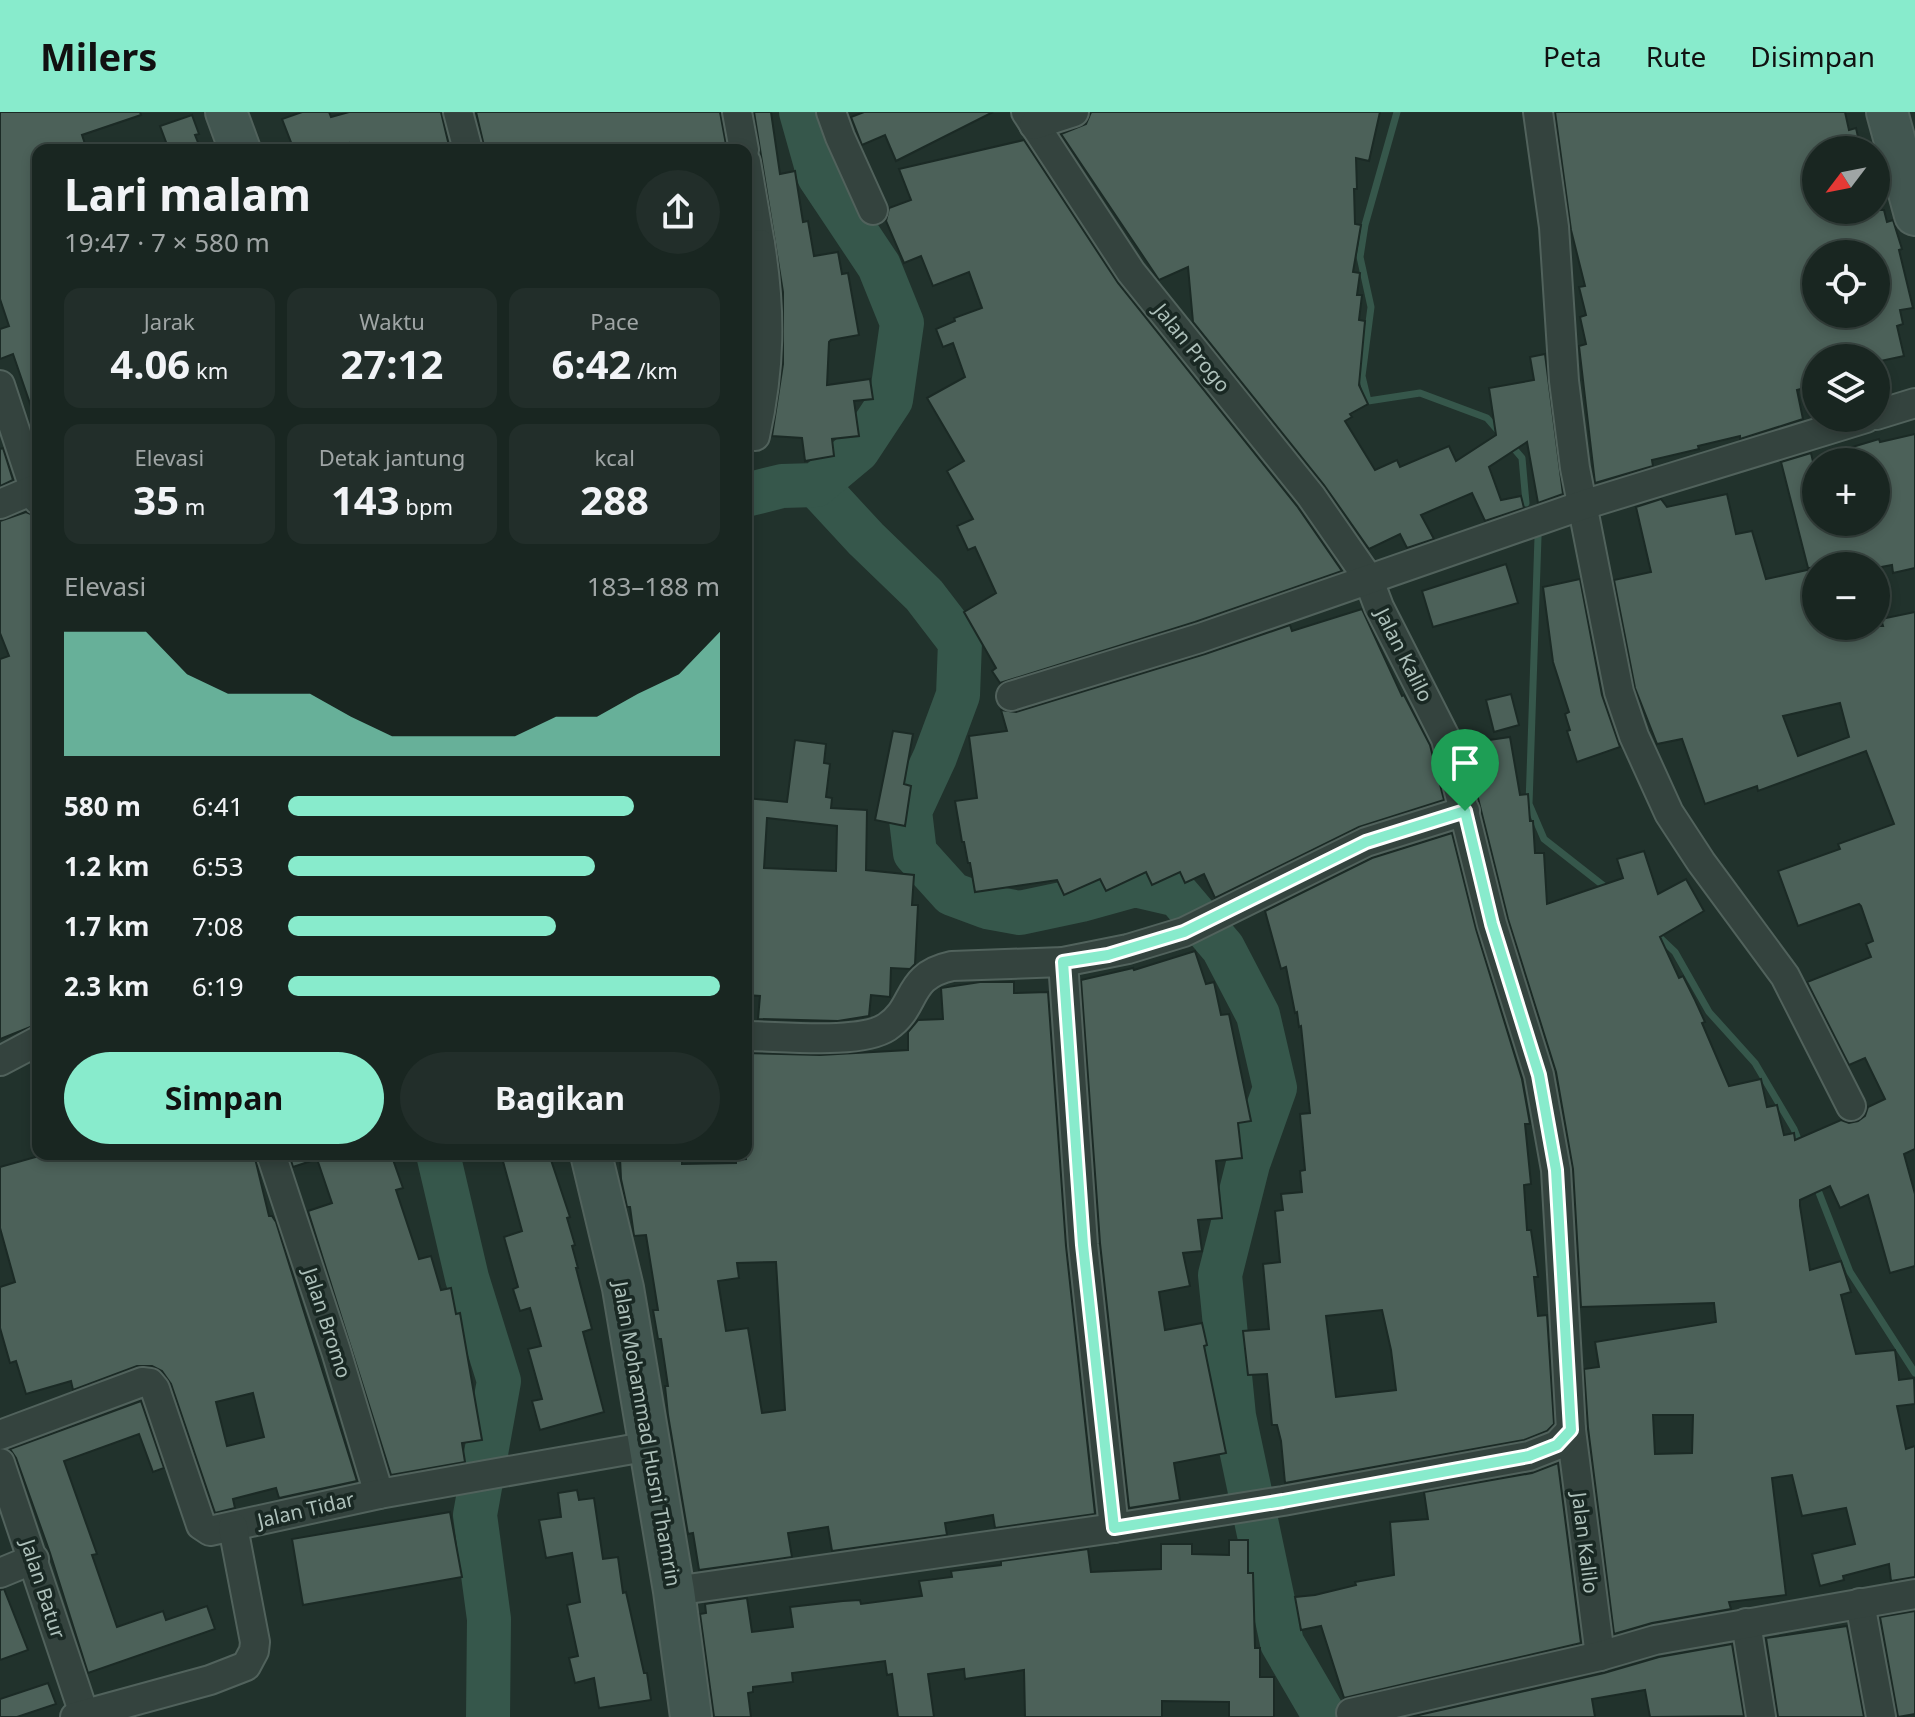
<!DOCTYPE html>
<html lang="id">
<head>
<meta charset="utf-8">
<style>
  :root { --surface:#192621; --page:#222e2a; --text:#f1f3f6; --muted:#9fa5a5; --line:#37433f; --accent:#88ebcc }
  body { margin:0; font-family:"Noto Sans",sans-serif; background:var(--page); color:var(--text); height:100vh; display:flex; flex-direction:column; font-size:30px; white-space:nowrap }
  * { box-sizing:border-box; margin:0 }
  p { font-size:26px; color:var(--muted) }
  .icon { flex:none; width:44px; height:44px; fill:none; stroke:currentColor; stroke-width:2; stroke-linecap:round; stroke-linejoin:round }
  .map { position:relative; flex:1; overflow:hidden }
  .panel { position:absolute; left:32px; top:32px; width:720px; height:1016px; display:flex; flex-direction:column; background:var(--surface); border-radius:16px; box-shadow:0 4px 12px #0003,0 0 0 2px var(--line) }
  .panel>* { flex:none }
  .needle { width:52px; rotate:238deg }
  .tools { position:absolute; left:1802px; top:24px; display:grid; gap:16px }
  .tools a { display:grid; place-items:center; width:88px; height:88px; border-radius:50%; background:var(--surface); box-shadow:0 4px 12px #0003,0 0 0 2px var(--line); font-size:40px }
  .pin { position:absolute; display:grid; place-items:center; width:68px; height:68px; color:#fff; margin:-82px -34px; border-radius:50% 50% 50% 0; rotate:-45deg; box-shadow:0 0 8px #0007 }
  .pin .icon { rotate:45deg }
  .round { display:grid; place-items:center; flex:none; width:84px; height:84px; border-radius:42px; background:var(--page) }
  .headline { display:flex; align-items:center; justify-content:space-between; height:136px; padding:0 32px }
  h1 { font-size:44px; font-weight:700; line-height:60px }
  .metrics { display:grid; grid-template-columns:repeat(3,1fr); gap:12px; height:136px; padding:8px 32px }
  .metrics div { display:grid; align-content:center; border-radius:16px; background:var(--page); text-align:center }
  .metrics b { font-size:40px; font-weight:700 }
  .metrics small { font-size:22px; font-weight:400 }
  .metrics p { font-size:22px }
  .chart { height:224px; padding:16px 32px }
  .chart p { display:flex; justify-content:space-between }
  .chart svg { width:100%; height:144px; margin-top:8px; fill:var(--accent); opacity:.7 }
  .action { display:flex; gap:16px; margin-top:auto; padding:16px 32px }
  .action a { flex:1; height:92px; border-radius:48px; background:var(--accent); color:#111; font-size:32px; font-weight:700; line-height:92px; text-align:center }
  .action a+a { background:var(--page); color:var(--text) }
  ul { padding:0 32px; list-style:none; font-size:26px }
  li { display:grid; grid-template-columns:128px 96px 1fr; align-items:center; height:60px }
  li i { height:20px; border-radius:10px; background:var(--accent) }
  header { display:flex; align-items:center; gap:48px; box-sizing:border-box; height:112px; padding:0 40px; background:var(--accent); color:#111 }
  header strong { font-size:38px }
  nav { display:flex; gap:44px; margin-inline-start:auto; font-size:28px }
  .map>svg:first-child { display:block }
</style>
</head>
<body>
<header>
<strong>Milers</strong>
<nav><a>Peta</a><a>Rute</a><a>Disimpan</a></nav>
</header>
<div class="map">
<svg width="1915" height="1605" viewBox="0 0 1915 1605">
  <rect width="100%" height="100%" fill="#21322c"/>
  <g fill="none" stroke-linecap="round" stroke-linejoin="round">
    <g stroke="#36574b" stroke-width="7">
      <path d="M1397,0L1365,113L1360,145L1371,195L1362,264L1368,289L1420,281L1487,306L1500,321"/>
      <path d="M1511,333L1522,346L1526,391"/>
      <path d="M1538,425L1529,692L1544,727L1609,778"/>
      <path d="M1656,822L1675,840L1709,900L1755,951L1794,1017L1801,1035"/>
      <path d="M1816,1073L1850,1160L1915,1261"/>
    </g>
    <g stroke="#36574b" stroke-width="44">
      <path d="M816,373L866,427L924,483L960,530L958,583L935,645L910,699L915,741L952,782L987,795L1020,801L1081,788L1135,773L1178,783L1223,836L1258,903L1275,976L1248,1052L1220,1163L1234,1304L1282,1531L1325,1605"/>
      <path d="M746,383L782,374L816,373L858,338L891,288L902,211L879,154L819,64L801,0"/>
      <path d="M438,1042L467,1166L499,1269L475,1403L489,1507L488,1605"/>
    </g>
  </g>
  <g fill="#4c6159" stroke="#1b2a25" stroke-width="2" fill-rule="evenodd">
    <path d="M0,0H140L141,3L82,23L87,38H38V305L35,306L13,242L0,247V217L9,214L0,187Z"/>
    <path d="M302,0H329L331,5L349,0H441L450,38H351L349,31L329,38H294L282,7Z"/>
    <path d="M476,0H720L727,38H485Z"/>
    <path d="M754,0H771L780,62L795,59L803,110L808,109L814,144L838,140L842,162L848,161L859,223L831,228L829,230L827,273L870,267L873,287L854,289L859,324L832,327L834,344L805,349L802,326L772,324L783,252V180Z"/>
    <path d="M864,0H993L896,49L885,23L862,33L851,5Z"/>
    <path d="M1091,0H1380L1369,49L1356,46L1357,77H1354L1355,112L1361,113L1353,160L1360,161L1357,183H1362L1359,208L1365,209L1359,273L1368,292L1350,302L1352,305L1345,309L1375,358L1397,348L1400,355L1449,334L1456,349L1496,323L1489,276L1534,268L1530,245L1545,242L1563,382L1538,391L1527,330L1489,355L1501,388L1521,384L1524,396L1485,409L1472,381L1421,403L1434,427L1407,436L1400,422L1369,437L1324,373L1193,210L1188,155L1159,168L1061,22L1086,12Z"/>
    <path d="M1555,0H1845L1849,18L1856,16L1861,38H1816V98H1884L1887,110L1893,108L1902,137L1899,138L1913,196L1900,198L1903,212L1897,214L1904,244L1876,250V246H1816V273L1797,278L1803,307L1740,327V324L1698,334L1699,337L1652,348L1653,354L1595,371L1579,234L1586,232L1580,205L1586,203L1579,175L1585,174L1571,118ZM1816,142H1876V202H1816Z"/>
    <path d="M192,3L199,22L195,23L201,38H169L160,14Z"/>
    <path d="M1024,28L1118,171L1297,394L1342,459L1195,510L1000,571L992,559L996,556L964,500L996,481L975,435L968,438L957,414L973,407L947,359L964,349L927,286L965,265L953,231L943,235L936,217L955,209L954,206L982,196L969,160L933,174L921,144L904,151L886,109L889,96L911,88L899,57Z"/>
    <path d="M746,154L750,228L746,278Z"/>
    <path d="M1915,322V456L1893,461L1892,453L1876,456V454L1808,456L1781,350L1811,341L1816,362V410H1876V350H1829V342L1879,327L1880,330Z"/>
    <path d="M3,336L13,368L0,374V337Z"/>
    <path d="M1727,382L1736,422L1752,419L1766,467L1816,456V514H1883L1881,507L1915,500V1037L1904,1042L1915,1082V1154L1890,1161L1868,1083L1840,1096L1830,1074L1800,1088V1094L1810,1158L1841,1149L1851,1180L1841,1183L1856,1242L1895,1238L1899,1268L1914,1266L1915,1292L1897,1294L1906,1337L1915,1334V1465L1891,1469L1889,1452L1843,1464L1844,1468L1820,1474L1812,1442L1855,1432L1846,1396L1802,1404L1792,1363L1772,1366L1786,1483L1729,1490L1731,1497L1652,1511L1614,1522L1588,1316L1584,1257L1599,1255L1595,1230L1716,1210L1714,1191L1581,1195L1573,1057L1556,960L1508,807L1475,674L1468,631L1510,625L1520,683L1528,682L1530,709H1533L1535,741H1544L1547,792L1623,766L1617,747L1644,739L1658,782L1686,767L1704,799L1660,825L1679,866L1683,864L1695,888L1705,910L1702,911L1729,974L1761,967L1767,995L1777,993L1784,1023L1794,1021L1795,1028L1841,1008L1849,1011L1858,1009L1865,1004L1868,995L1885,987L1865,946L1849,953L1807,870L1871,845L1866,832L1873,829L1861,794L1859,792L1798,814L1778,759L1840,737L1838,732L1894,712L1866,639L1758,679L1757,674L1705,692L1682,627L1657,632L1635,576L1614,468L1651,460L1636,395L1661,387L1667,395ZM1840,591L1849,625L1798,644L1783,604ZM1653,1303H1693L1692,1341L1655,1342Z"/>
    <path d="M26,400L38,405V912L0,927V547L9,544L0,521V409Z"/>
    <path d="M1506,452L1518,491L1433,515L1422,479Z"/>
    <path d="M1580,467L1602,583L1620,635L1577,650L1567,619L1570,618L1565,602L1569,600L1553,550L1543,475Z"/>
    <path d="M1362,497L1402,584L1404,583L1430,633L1444,688L1359,715L1215,786L1204,762L1185,771L1180,760L1152,773L1146,760L1106,779L1100,767L1064,783L1057,768L975,780L970,751H968L964,730H962L955,689L977,686L969,624L1007,619L1001,598L1016,600L1205,542L1290,513L1292,519Z"/>
    <path d="M1511,582L1519,613L1494,620L1486,588Z"/>
    <path d="M893,619L913,622L904,672L911,674L905,714L875,708Z"/>
    <path d="M795,628L826,632L824,651L830,652L826,685L832,686L831,696L867,698L866,758L914,763L912,793H918L915,852L910,857L891,856L890,885L871,883L869,904L838,909L758,907L760,884L746,883V686L787,690ZM767,706L837,714L836,759L764,756Z"/>
    <path d="M1452,721L1476,817L1522,967L1530,1012H1525L1531,1072L1524,1073L1527,1118H1531L1538,1165H1534L1538,1204L1547,1203L1554,1312L1547,1319L1524,1328L1285,1371L1281,1329L1277,1313H1272L1267,1262L1248,1263L1243,1219L1269,1217L1263,1152L1280,1150L1275,1099L1283,1098L1281,1082L1302,1080L1300,1059L1305,1058L1300,1002L1310,1001L1301,914L1299,915L1297,900L1295,901L1286,855L1281,857L1265,799L1372,746ZM1382,1198L1391,1238L1396,1278L1336,1285L1326,1204Z"/>
    <path d="M1195,839L1206,872L1214,870L1221,903L1229,902L1251,1009L1238,1011L1242,1046L1216,1049L1222,1106L1198,1108L1202,1139L1183,1141L1190,1174L1159,1180L1165,1218L1202,1211L1207,1233L1204,1234L1226,1341L1174,1351L1180,1388L1129,1396L1100,1131L1081,868L1133,856L1134,858Z"/>
    <path d="M980,870H1014V881L1048,880L1066,1134L1095,1402L995,1416L993,1403L945,1411L947,1423L832,1439L828,1415L788,1421L792,1445L699,1458L693,1421L688,1422L668,1303L665,1274H668L661,1227H658L653,1198H658L646,1123L634,1124L630,1095H627L621,1067L620,1046L682,1043V1052L736,1051V1048L746,1047V941L820,943L908,938V920L918,908L943,907L941,876ZM776,1150L785,1298L762,1301L748,1216L726,1219L718,1169L739,1166L737,1151Z"/>
    <path d="M46,1042H254L269,1104H272L276,1110L357,1369L279,1386L276,1376L233,1387L235,1396L215,1401L171,1272L162,1259L152,1254H137L73,1278L71,1269L26,1282L16,1249L10,1251L0,1216V1175L15,1170L0,1116V1055ZM253,1281L264,1325L227,1334L216,1290Z"/>
    <path d="M289,1042H391L403,1076L396,1078L419,1147L431,1144L441,1178L451,1176L456,1202L460,1201L482,1328L462,1331L465,1350L391,1363L308,1099L332,1091L317,1047L293,1055Z"/>
    <path d="M501,1042H549L570,1105L567,1106L575,1133L572,1134L578,1156H576L592,1217L583,1220L604,1300L540,1318L532,1289L542,1287L528,1237L541,1234L530,1196L520,1199L513,1177L518,1175L504,1125L522,1119Z"/>
    <path d="M141,1289L164,1356L153,1360L139,1322L64,1349L97,1442L92,1443L117,1515L163,1499L166,1508L207,1494L215,1517L88,1561L50,1441L16,1346L10,1337Z"/>
    <path d="M1558,1351L1581,1531L1344,1586L1321,1514L1301,1518L1295,1485L1315,1483L1356,1473L1355,1470L1394,1463L1390,1410L1428,1407L1424,1380L1532,1361Z"/>
    <path d="M577,1378L579,1388L594,1386L603,1447L618,1445L623,1481L626,1480L644,1561H647L651,1588L599,1596L594,1566L575,1571L569,1546L578,1544L567,1493L580,1490L572,1441L546,1446L539,1408L561,1405L558,1381Z"/>
    <path d="M450,1400L462,1465L303,1493L292,1427Z"/>
    <path d="M1229,1428H1248V1461H1253L1255,1536H1260V1565H1274V1605H1229V1590L1162,1589V1605H1025L1024,1558L965,1567L964,1557L928,1562L934,1605H898L892,1562L887,1563L885,1549L792,1561L793,1570L753,1575V1580L748,1581L751,1605H714L700,1502L706,1501L705,1492L747,1486L752,1520L793,1515L790,1495L843,1489L860,1488L861,1492L922,1484L919,1469L952,1465L951,1459L1001,1453V1449L1088,1437L1091,1460L1161,1457V1432H1192V1442L1229,1443Z"/>
    <path d="M4,1477L28,1538L0,1548V1478Z"/>
    <path d="M1915,1499V1602L1898,1605L1880,1505Z"/>
    <path d="M1847,1514L1864,1605H1778L1766,1526Z"/>
    <path d="M1732,1532L1744,1604L1650,1605L1645,1578L1592,1587L1595,1605H1410L1604,1561L1659,1545Z"/>
    <path d="M48,1571L56,1592L17,1605H0V1587Z"/>
  </g>
  <g fill="none" stroke-linecap="round" stroke-linejoin="round">
    <defs>
      <g id="street">
        <path d="M458,0L468,38"/>
        <path d="M737,0L744,38"/>
        <path d="M831,0L840,25L873,98"/>
        <path d="M1026,0L1131,160L1311,384L1368,466L1379,495L1446,627L1492,812L1539,963L1556,1058L1571,1318L1600,1544"/>
        <path d="M1538,0L1554,115L1564,269L1575,356L1619,580L1634,624L1669,701L1701,750L1785,864L1851,994"/>
        <path d="M1034,13L1074,0"/>
        <path d="M746,50L760,132L746,136"/>
        <path d="M0,273L38,388"/>
        <path d="M1876,303L1915,291"/>
        <path d="M755,324C770,256 771,200 760,132"/>
        <path d="M0,392L38,376"/>
        <path d="M1011,584L1200,526L1583,393L1866,306"/>
        <path d="M1063,850L1083,1133L1114,1416"/>
        <path d="M746,924C780,924 860,933 887,915C918,894 905,864 952,854L1063,850L1128,837L1184,820L1366,730L1465,699"/>
        <path d="M0,949L38,929"/>
        <path d="M271,1042L336,1239L379,1382"/>
        <path d="M0,1323L142,1270L150,1271L155,1277L201,1413L210,1419L379,1382L650,1334"/>
        <path d="M0,1351L84,1602"/>
        <path d="M0,1461L34,1447"/>
        <path d="M674,1479L1114,1416L1283,1389L1529,1344L1557,1333L1571,1318"/>
        <path d="M1860,1491L1881,1605"/>
        <path d="M1746,1511L1761,1605"/>
        <path d="M1351,1601L1600,1544L1655,1528L1915,1482"/>
        <path d="M75,1605L210,1568L246,1554L254,1539L255,1530L233,1415"/>
      </g>
      <g id="secondary">
        <path d="M226,0L240,38"/>
        <path d="M1887,0L1915,103"/>
        <path d="M591,1042L623,1176L674,1479L691,1605"/>
      </g>
    </defs>
    <use href="#street" stroke="#51625c" stroke-width="32"/>
    <use href="#secondary" stroke="#51625c" stroke-width="44"/>
    <use href="#street" stroke="#34433e" stroke-width="28"/>
    <use href="#secondary" stroke="#425650" stroke-width="40"/>
  </g>
  <g fill="none" stroke-linecap="round" stroke-linejoin="round">
    <defs>
      <path id="route" d="M1465,699L1492,812L1539,963L1556,1058L1571,1318L1557,1333L1529,1344L1283,1389L1114,1416L1083,1133L1063,850L1108,843L1184,820L1366,730Z"/>
    </defs>
    <use href="#route" stroke="#fff" stroke-width="16"/>
    <use href="#route" stroke="#88ebcc" stroke-width="10"/>
  </g>
  <g text-anchor="middle" stroke-width="7" stroke-linejoin="round" paint-order="stroke">
    <g font-size="20" fill="#aec1bb" stroke="#192823">
      <text transform="translate(1192 236) rotate(51)" y="7">Jalan Progo</text>
      <text transform="translate(1404 543) rotate(63)" y="7">Jalan Kalilo</text>
      <text transform="translate(327 1211) rotate(72)" y="7">Jalan Bromo</text>
      <text transform="translate(647 1322) rotate(80)" y="7">Jalan Mohammad Husni Thamrin</text>
      <text transform="translate(306 1398) rotate(-13)" y="7">Jalan Tidar</text>
      <text transform="translate(1585 1431) rotate(83)" y="7">Jalan Kalilo</text>
      <text transform="translate(43 1477) rotate(72)" y="7">Jalan Batur</text>
    </g>
  </g>
</svg>
<div class="tools">
<a><svg class="needle" viewBox="-14 -14 28 28"><path d="M0-13l5 13h-10z" fill="#e53935"/><path d="M0 13l5-13h-10z" fill="#9fa5a5"/></svg></a>
<a><svg class="icon" aria-label="locate" viewBox="0 0 24 24"><circle cx="12" cy="12" r="6"/><path d="M12 2v4M12 18v4M2 12h4M18 12h4"/></svg></a>
<a><svg class="icon" aria-label="layers" viewBox="0 0 24 24"><path d="M12 4l9 5-9 5-9-5zM3 14l9 5 9-5"/></svg></a>
<a>+</a>
<a>−</a>
</div>
<div class="pin" style="left:1465px;top:699px;background:#1e9e55"><svg class="icon" aria-label="arrive" viewBox="0 0 24 24"><path d="M6 21V4h12l-3 4 3 4H6"/></svg></div>
<section class="panel">
<div class="headline"><div><h1>Lari malam</h1><p>19:47 · 7 × 580 m</p></div><a class="round"><svg class="icon" aria-label="share" viewBox="0 0 24 24"><path d="M12 15V3M7 8l5-5 5 5M5 13v7h14v-7"/></svg></a></div>
<div class="metrics">
<div><p>Jarak</p><b>4.06<small> km</small></b></div>
<div><p>Waktu</p><b>27:12</b></div>
<div><p>Pace</p><b>6:42<small> /km</small></b></div>
</div>
<div class="metrics">
<div><p>Elevasi</p><b>35<small> m</small></b></div>
<div><p>Detak jantung</p><b>143<small> bpm</small></b></div>
<div><p>kcal</p><b>288</b></div>
</div>
<div class="chart"><p><span>Elevasi</span>183–188 m</p>
<svg viewBox="0 0 160 44" preserveAspectRatio="none"><path d="M0 44V6L10 6L20 6L30 19L40 25L50 25L60 25L70 32L80 38L90 38L100 38L110 38L120 32L130 32L140 25L150 19L160 6V44z"/></svg>
</div>
<ul>
<li><b>580 m</b>6:41<i style="width:80%"></i></li>
<li><b>1.2 km</b>6:53<i style="width:71%"></i></li>
<li><b>1.7 km</b>7:08<i style="width:62%"></i></li>
<li><b>2.3 km</b>6:19<i style="width:100%"></i></li>
</ul>
<div class="action"><a>Simpan</a><a>Bagikan</a></div>
</section>
</div>
</body>
</html>
